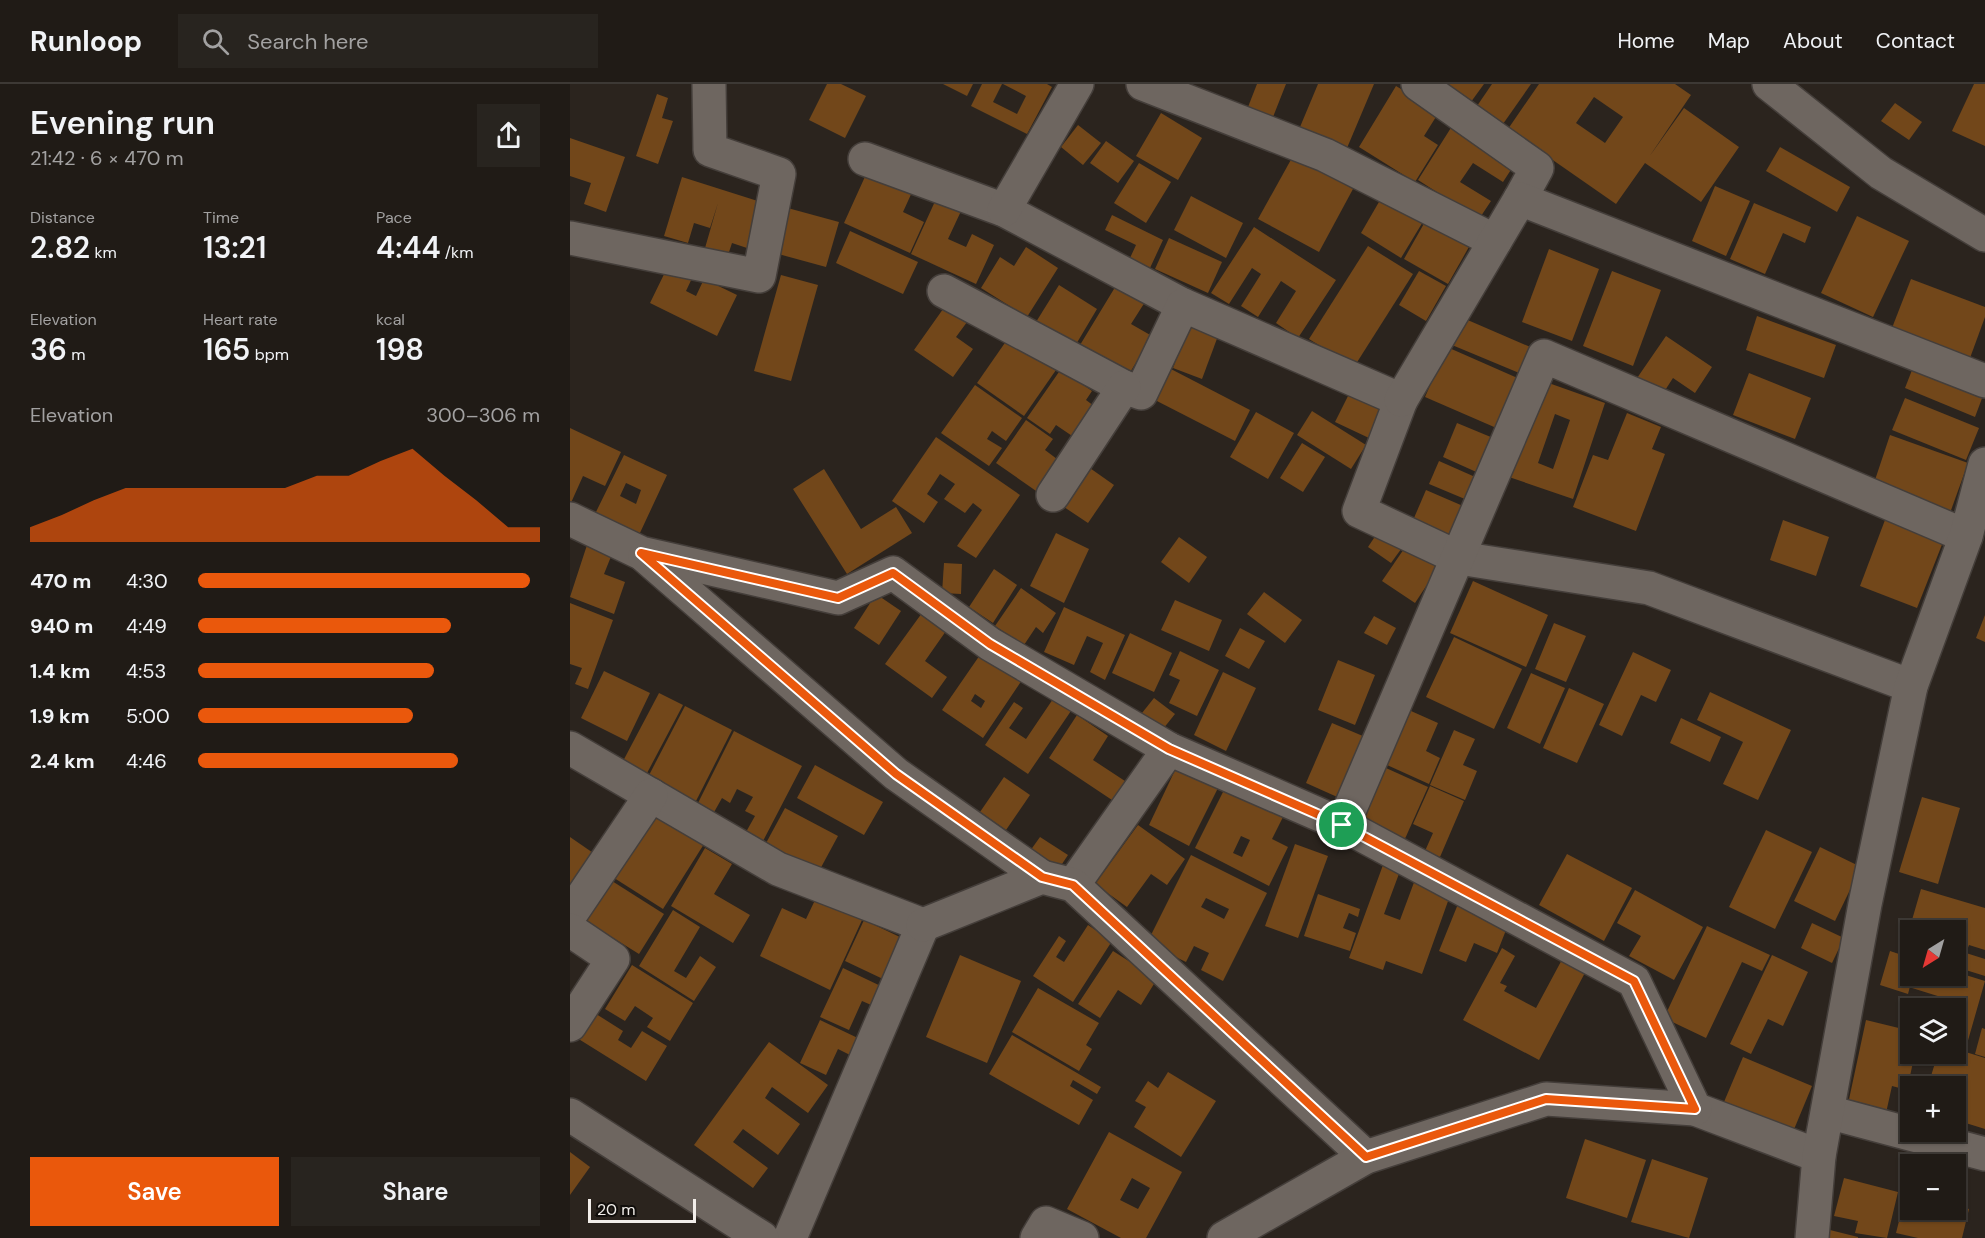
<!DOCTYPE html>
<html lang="en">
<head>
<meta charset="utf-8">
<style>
  :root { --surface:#201b16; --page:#28241f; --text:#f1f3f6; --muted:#a2a1a1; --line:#3d3935; --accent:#ea580c }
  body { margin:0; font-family:"DM Sans",sans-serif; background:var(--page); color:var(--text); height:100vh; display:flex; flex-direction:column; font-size:22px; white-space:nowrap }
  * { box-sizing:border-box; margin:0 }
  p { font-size:20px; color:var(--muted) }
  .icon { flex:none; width:33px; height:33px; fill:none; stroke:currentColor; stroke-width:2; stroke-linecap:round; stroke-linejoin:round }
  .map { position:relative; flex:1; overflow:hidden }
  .panel { display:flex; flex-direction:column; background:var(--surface); width:570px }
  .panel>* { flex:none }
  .needle { width:39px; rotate:217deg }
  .buttons { position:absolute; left:1330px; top:836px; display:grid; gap:12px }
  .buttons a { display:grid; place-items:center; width:66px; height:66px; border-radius:0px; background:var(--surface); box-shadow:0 2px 4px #0004,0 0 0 2px var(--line); font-size:30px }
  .scale { position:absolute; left:18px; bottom:15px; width:108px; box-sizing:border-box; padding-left:6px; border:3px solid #f2eeea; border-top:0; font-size:16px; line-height:21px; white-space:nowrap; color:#f2eeea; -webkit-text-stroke:4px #110e0b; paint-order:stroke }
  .pin { position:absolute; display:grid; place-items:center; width:51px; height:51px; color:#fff; margin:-26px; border:3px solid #fff; border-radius:50%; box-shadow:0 2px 6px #0007 }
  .round { display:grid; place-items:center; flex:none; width:63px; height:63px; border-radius:0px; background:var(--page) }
  .headline { display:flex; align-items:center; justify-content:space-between; height:102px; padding:0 30px }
  h1 { font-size:33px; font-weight:600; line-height:45px }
  .metrics { display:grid; grid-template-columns:repeat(3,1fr); gap:9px; height:102px; padding:6px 30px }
  .metrics div { display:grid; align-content:center }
  .metrics b { font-size:30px; font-weight:600 }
  .metrics small { font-size:16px; font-weight:400 }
  .metrics p { font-size:16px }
  .chart { height:168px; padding:12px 30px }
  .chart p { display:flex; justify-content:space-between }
  .chart svg { width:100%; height:108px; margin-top:6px; fill:var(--accent); opacity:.7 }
  .button { display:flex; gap:12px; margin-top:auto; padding:12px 30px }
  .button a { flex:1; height:69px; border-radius:0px; background:var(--accent); color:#fff; font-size:24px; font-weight:600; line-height:69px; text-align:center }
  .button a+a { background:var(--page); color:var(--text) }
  ul { padding:0 30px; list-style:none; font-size:20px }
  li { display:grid; grid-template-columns:96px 72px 1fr; align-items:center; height:45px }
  li i { height:15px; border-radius:8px; background:var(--accent) }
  header { display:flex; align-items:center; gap:36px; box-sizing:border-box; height:84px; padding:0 30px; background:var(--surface); border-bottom:2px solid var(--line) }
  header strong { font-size:28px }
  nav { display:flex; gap:33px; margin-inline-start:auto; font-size:21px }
  .search { width:420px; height:54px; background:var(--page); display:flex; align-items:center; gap:15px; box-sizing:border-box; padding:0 21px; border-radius:0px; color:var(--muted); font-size:22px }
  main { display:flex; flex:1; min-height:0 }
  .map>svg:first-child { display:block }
</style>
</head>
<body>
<header>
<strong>Runloop</strong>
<div class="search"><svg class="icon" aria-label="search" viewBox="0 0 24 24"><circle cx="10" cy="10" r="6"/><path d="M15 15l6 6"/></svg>Search here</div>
<nav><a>Home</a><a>Map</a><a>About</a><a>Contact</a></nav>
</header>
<main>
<section class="panel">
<div class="headline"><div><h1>Evening run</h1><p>21:42 · 6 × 470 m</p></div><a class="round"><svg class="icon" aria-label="share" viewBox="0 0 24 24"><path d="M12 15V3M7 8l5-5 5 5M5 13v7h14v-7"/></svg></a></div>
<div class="metrics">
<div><p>Distance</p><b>2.82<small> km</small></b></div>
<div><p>Time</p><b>13:21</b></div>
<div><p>Pace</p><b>4:44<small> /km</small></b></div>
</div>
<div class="metrics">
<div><p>Elevation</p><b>36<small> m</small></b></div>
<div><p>Heart rate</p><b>165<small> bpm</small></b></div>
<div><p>kcal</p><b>198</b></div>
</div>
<div class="chart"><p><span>Elevation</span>300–306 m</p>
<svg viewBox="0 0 160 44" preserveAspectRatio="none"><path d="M0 44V38L10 33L20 27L30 22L40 22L50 22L60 22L70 22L80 22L90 17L100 17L110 11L120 6L130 17L140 27L150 38L160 38V44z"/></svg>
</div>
<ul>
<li><b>470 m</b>4:30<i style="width:97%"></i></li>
<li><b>940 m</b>4:49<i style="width:74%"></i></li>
<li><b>1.4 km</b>4:53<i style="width:69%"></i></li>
<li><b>1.9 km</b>5:00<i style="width:63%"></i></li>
<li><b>2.4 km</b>4:46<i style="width:76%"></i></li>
</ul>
<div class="button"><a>Save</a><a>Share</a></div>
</section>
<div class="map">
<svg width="1415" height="1154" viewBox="0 0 1415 1154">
  <rect width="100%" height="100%" fill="#2b241e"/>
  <g fill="#72471a" fill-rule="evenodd">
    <path d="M257,0H271L296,12L275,54L239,36Z"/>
    <path d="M373,0H403L397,12Z"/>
    <path d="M412,0H432L423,18L447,30L456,12L433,0H477L482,3L457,50L401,22Z"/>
    <path d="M687,0H716L703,33L678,23Z"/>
    <path d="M748,0H804L777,64L730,43Z"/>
    <path d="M879,0H914L898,22L876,4Z"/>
    <path d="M922,0H961L933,40L907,22Z"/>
    <path d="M969,0H1105L1121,11L1079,73L1114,24L1169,63L1131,118L1075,79L1046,120L938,45ZM1024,13L1053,33L1035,59L1006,39Z"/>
    <path d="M1404,0H1415V62L1382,47Z"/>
    <path d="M826,2L869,28L854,52L868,61L845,98L789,63Z"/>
    <path d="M87,10L98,14L92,34L103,37L88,80L66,72Z"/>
    <path d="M1325,19L1352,38L1339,56L1311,37Z"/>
    <path d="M591,29L632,54L608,96L566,72Z"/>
    <path d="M884,39L946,78L933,98L903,79L890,98L921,117L909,135L848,96Z"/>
    <path d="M508,41L531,59L513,81L491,63Z"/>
    <path d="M0,54L55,73L36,128L14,120L21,99L0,92Z"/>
    <path d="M536,57L564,77L548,99L520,79Z"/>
    <path d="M1210,63L1280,103L1267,128L1196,87Z"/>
    <path d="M723,72L783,105L749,168L688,135Z"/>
    <path d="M569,79L601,98L576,139L544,119Z"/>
    <path d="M298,86L343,106L333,128L354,138L340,169L274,139Z"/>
    <path d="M112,93L194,119L180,165L162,159L158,171L135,164L148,119L140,144L124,139L118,159L94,152Z"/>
    <path d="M1145,102L1180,117L1156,172L1122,157Z"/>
    <path d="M813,111L854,136L831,174L791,149Z"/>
    <path d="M621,112L673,139L656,174L604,146Z"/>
    <path d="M367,113L392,125L378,155L396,163L402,150L424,161L406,200L341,170Z"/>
    <path d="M1184,119L1241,143L1235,159L1213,149L1195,190L1160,175Z"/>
    <path d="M214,123L269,138L256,183L201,168Z"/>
    <path d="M542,131L593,156L580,184L560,174L566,161L535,146Z"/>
    <path d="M1287,132L1339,157L1303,233L1251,209Z"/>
    <path d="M856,136L900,161L878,200L834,175Z"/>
    <path d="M684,143L766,196L728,254L706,239L726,207L711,197L688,233L671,222L691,190L682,184L659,220L641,209Z"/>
    <path d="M280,147L348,178L333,210L266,179Z"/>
    <path d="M599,154L652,178L638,209L585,185Z"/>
    <path d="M798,162L843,190L784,283L739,255Z"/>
    <path d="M456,163L488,184L457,233L411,204L430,173L444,182Z"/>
    <path d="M979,165L1029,185L1002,257L952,238Z"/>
    <path d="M100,178L124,190L116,207L126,212L134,195L167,211L147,252L80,219Z"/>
    <path d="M849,187L876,202L856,237L829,221Z"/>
    <path d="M1042,187L1091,206L1063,282L1013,262Z"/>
    <path d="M211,191L248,201L221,297L184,287Z"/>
    <path d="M1341,195L1415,223V233L1400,274L1322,244Z"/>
    <path d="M547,200L575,218L561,240L582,252L556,295L507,266Z"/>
    <path d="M489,201L527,225L505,262L466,238Z"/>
    <path d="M378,218L400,234L386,253L403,265L383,293L344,266Z"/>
    <path d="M1187,232L1266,261L1254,294L1176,266Z"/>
    <path d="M893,234L965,265L954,291L882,261Z"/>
    <path d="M619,241L648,252L632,295L603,284Z"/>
    <path d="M1096,252L1142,283L1125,309L1103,294L1090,314L1065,297Z"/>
    <path d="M439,253L486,286L454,332L407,299Z"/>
    <path d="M877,263L952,296L931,346L855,313Z"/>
    <path d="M1344,281L1414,309L1405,333L1335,304Z"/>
    <path d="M599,284L680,326L665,357L583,315Z"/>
    <path d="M491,285L522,307L516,316L532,328L511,358L486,341L480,350L457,334Z"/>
    <path d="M1179,289L1241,314L1225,355L1163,331Z"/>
    <path d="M973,297L1035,319L1003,415L939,393ZM985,330L1000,336L983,385L968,379Z"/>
    <path d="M405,301L452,334L436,357L422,347L417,355L432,364L419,382L371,349Z"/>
    <path d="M782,304L815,319L799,354L765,338Z"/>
    <path d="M1335,314L1409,344L1396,376L1322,346Z"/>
    <path d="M742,327L796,361L781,385L727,351Z"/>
    <path d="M686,328L724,349L698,395L660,373Z"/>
    <path d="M1057,329L1091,343L1082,365L1095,370L1066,447L1003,423L1023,371L1038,376Z"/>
    <path d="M456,336L483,355L475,366L491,378L469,409L426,379Z"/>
    <path d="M887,339L928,356L913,391L873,373Z"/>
    <path d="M0,344L51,368L35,402L13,392L0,421Z"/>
    <path d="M1320,351L1398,379L1380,429L1303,402Z"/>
    <path d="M366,353L450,411L406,474L387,462L412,426L403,419L395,429L374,415L385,400L370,390L357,410L368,418L354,439L322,417Z"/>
    <path d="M732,359L755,373L733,408L710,394Z"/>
    <path d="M54,371L97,391L69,451L25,430ZM56,399L71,406L66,420L50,412Z"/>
    <path d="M869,377L912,396L902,418L859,400Z"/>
    <path d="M517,382L544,401L518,439L491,421Z"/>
    <path d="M254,385L291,445L326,423L342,449L277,490L223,405Z"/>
    <path d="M856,406L900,425L885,460L841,441Z"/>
    <path d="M1213,436L1259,453L1246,492L1200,476Z"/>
    <path d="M1315,436L1373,458L1347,524L1290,502Z"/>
    <path d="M810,445L834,461L821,479L798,463Z"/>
    <path d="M486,449L519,465L494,519L460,502Z"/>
    <path d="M609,453L637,473L619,499L591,478Z"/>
    <path d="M17,461L42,470L34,490L55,498L44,530L0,513Z"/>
    <path d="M836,462L868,484L845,519L812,497Z"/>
    <path d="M374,479L392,480L391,510L372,509Z"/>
    <path d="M424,485L447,501L423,539L399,523Z"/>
    <path d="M903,497L978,531L956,583L880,549Z"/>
    <path d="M451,504L486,529L473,549L466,543L454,561L425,542Z"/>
    <path d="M694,508L732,536L715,559L677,530Z"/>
    <path d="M306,510L331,527L309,561L284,544Z"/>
    <path d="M605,516L652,536L639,567L591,546Z"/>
    <path d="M0,519L43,536L18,605L5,600L12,584L0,580Z"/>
    <path d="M494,523L555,551L535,596L520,588L533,559L517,552L504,581L474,568Z"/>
    <path d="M352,529L376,547L355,577L377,593L362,614L315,580Z"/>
    <path d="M1415,531V558L1406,554Z"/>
    <path d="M804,532L826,544L817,561L794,549Z"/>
    <path d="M984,539L1016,552L996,598L965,585Z"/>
    <path d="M670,544L695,557L679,585L655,572Z"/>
    <path d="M560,549L602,569L584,608L542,589Z"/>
    <path d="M884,553L952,585L924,645L856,613Z"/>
    <path d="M610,567L649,586L627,632L599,619L610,596L599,591Z"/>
    <path d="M412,568L452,596L413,654L372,626ZM405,610L415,617L411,624L401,617Z"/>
    <path d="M1063,568L1101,586L1086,618L1071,611L1052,652L1029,641Z"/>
    <path d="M768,576L805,591L785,641L748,626Z"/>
    <path d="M34,587L80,609L57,657L11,634Z"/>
    <path d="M653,588L686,604L656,667L624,651Z"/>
    <path d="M961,589L995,604L970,660L937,644Z"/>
    <path d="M999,604L1034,620L1007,679L973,664Z"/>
    <path d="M1140,608L1221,646L1188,716L1153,700L1173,658L1127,636Z"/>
    <path d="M89,609L113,621L76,691L52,679Z"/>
    <path d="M485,612L503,624L458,690L415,661L444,618L453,624L439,644L456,655Z"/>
    <path d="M584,614L605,630L593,645L572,629Z"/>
    <path d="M115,622L162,646L125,719L77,695Z"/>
    <path d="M841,627L868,639L856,667L870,674L859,700L817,681Z"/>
    <path d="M507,631L538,652L523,676L558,699L545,718L479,674Z"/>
    <path d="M1111,634L1151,653L1140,678L1100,659Z"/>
    <path d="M762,639L800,655L774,716L736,699Z"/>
    <path d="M884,646L905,655L893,681L907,687L895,716L860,701Z"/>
    <path d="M164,647L232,682L193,757L176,748L185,732L175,727L183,713L167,705L160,719L152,714L143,730L127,721Z"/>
    <path d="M245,681L313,718L294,751L227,714Z"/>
    <path d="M607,682L649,702L619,762L579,741Z"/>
    <path d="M816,684L858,703L834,757L793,738Z"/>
    <path d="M434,693L460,711L436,746L410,728Z"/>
    <path d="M657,700L715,729L702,755L718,763L699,802L625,764ZM671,752L680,756L672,773L663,769Z"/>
    <path d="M860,702L894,717L870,773L855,767L863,749L843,740Z"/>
    <path d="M1352,713L1390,724L1368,800L1329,788Z"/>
    <path d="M215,724L268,752L248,789L195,761Z"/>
    <path d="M82,727L134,760L93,825L41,792Z"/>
    <path d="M568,741L615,775L597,801L581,790L557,823L525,800Z"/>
    <path d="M1196,746L1242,768L1205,845L1159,823Z"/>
    <path d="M0,753L29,773L0,810Z"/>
    <path d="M470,753L498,771L488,786L460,767Z"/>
    <path d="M725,760L758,772L728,854L695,842Z"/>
    <path d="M1250,763L1291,783L1265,837L1224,817Z"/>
    <path d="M135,764L162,780L144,810L180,831L163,859L101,822Z"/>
    <path d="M997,770L1062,804L1034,857L969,821Z"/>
    <path d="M621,771L697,809L653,897L631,886L639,869L624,862L616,878L577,859ZM636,814L659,825L654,835L631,823Z"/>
    <path d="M813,781L830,787L814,830L830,836L846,793L882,806L852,890L816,877L813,886L779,874Z"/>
    <path d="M42,797L94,830L69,870L16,837Z"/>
    <path d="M1351,805L1415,824V866L1399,861L1396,869L1415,875V892L1386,883V846H1341V869L1333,867Z"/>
    <path d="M1065,806L1133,843L1104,896L1059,872L1071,852L1047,839Z"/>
    <path d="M748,810L790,825L788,833L779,829L773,844L786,849L780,867L734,852Z"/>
    <path d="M246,814L292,836L260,906L190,872L212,824L236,835Z"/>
    <path d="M888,820L938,841L927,869L904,859L896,878L869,867Z"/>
    <path d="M103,826L130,843L104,887L116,894L130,872L146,883L124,917L69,882Z"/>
    <path d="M294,836L332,854L313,895L275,877Z"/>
    <path d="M1242,839L1274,854L1262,879L1231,864Z"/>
    <path d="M518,841L542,857L503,918L463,892L489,852L496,857L486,873L494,878Z"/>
    <path d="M1137,842L1200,871L1192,887L1172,878L1136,954L1094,934Z"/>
    <path d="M932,864L945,872L930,899L937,902L934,907L966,924L995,870L1018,883L969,976L893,936Z"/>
    <path d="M543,867L587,895L571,921L548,906L530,934L508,920Z"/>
    <path d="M1320,867L1341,874V891H1343L1338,910L1310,901Z"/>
    <path d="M390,871L451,897L417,979L356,953Z"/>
    <path d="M1202,871L1238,888L1213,942L1198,935L1181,970L1160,960Z"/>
    <path d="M62,881L123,919L100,957L77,943L83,934L65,922L55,937L35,925Z"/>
    <path d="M273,884L317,905L308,924L292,917L279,946L250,933Z"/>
    <path d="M1386,888L1415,897L1397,960L1386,956V924H1371L1374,914L1342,904L1346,891H1386Z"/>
    <path d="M468,904L529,939L516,961L522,965L509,987L442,948Z"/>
    <path d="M23,928L53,947L48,956L61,964L72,947L97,962L76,997L7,954Z"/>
    <path d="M250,936L292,956L284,973L268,965L256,991L230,979Z"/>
    <path d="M1296,936L1341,947V969H1345L1337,1006L1322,1002L1316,1029L1278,1020Z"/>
    <path d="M1412,944L1415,945V973L1405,970Z"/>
    <path d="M442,951L531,1003L527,1010L503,996L500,1002L523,1016L509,1041L419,990Z"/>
    <path d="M199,958L258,1001L238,1029L202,1003L195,1014L230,1040L208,1071L173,1045L163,1058L198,1084L183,1104L124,1061Z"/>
    <path d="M1386,965L1415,974V1045L1386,1036V1002H1358L1368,969H1386Z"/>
    <path d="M1173,973L1242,1002L1220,1055L1151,1025Z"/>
    <path d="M598,988L646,1017L611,1073L564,1043L576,1023L565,1017L578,997L588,1004Z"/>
    <path d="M539,1048L612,1088L576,1154H551L497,1125ZM562,1094L580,1104L568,1125L550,1116Z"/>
    <path d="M1015,1055L1076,1076L1057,1134L996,1114Z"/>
    <path d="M0,1068L20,1083L0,1111Z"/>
    <path d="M1082,1075L1138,1094L1119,1154L1061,1138Z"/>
    <path d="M1274,1094L1328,1108L1317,1154L1285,1149L1288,1137L1264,1132Z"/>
    <path d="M1336,1109L1341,1110V1125H1386V1121L1399,1125L1392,1154H1348L1326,1149Z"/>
    <path d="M1260,1146L1288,1153V1154H1258Z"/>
  </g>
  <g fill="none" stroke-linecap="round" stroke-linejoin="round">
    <defs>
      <g id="street">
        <path d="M573,0L755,71L925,157"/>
        <path d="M848,0L967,84L950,115"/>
        <path d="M1199,0L1311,89L1415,151"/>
        <path d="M295,75L434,126L613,221"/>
        <path d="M434,126L507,0"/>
        <path d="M0,154L189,192L209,90L140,66L139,0"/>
        <path d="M374,207L554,303L571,309L613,221L831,316L789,427L889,474L1079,504L1341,602"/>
        <path d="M831,316L950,115L1415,297"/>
        <path d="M483,411L554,303"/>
        <path d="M0,435L71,469L268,514L323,489L420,560L599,665L773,741L1064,897L1125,1025L1249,1072"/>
        <path d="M75,472L326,690L472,793"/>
        <path d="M0,664L208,785L353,841L220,1154"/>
        <path d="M773,741L974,272L1396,452"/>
        <path d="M503,801L599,665"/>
        <path d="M0,831L81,711"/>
        <path d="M353,841L472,793L503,801L796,1073"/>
        <path d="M0,846L43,875L0,941"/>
        <path d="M1258,1028L1415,1070"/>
        <path d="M0,1031L192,1154"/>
        <path d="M467,1154L476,1139L512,1154"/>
        <path d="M654,1154L796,1073L976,1015L1125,1025"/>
        <path d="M1242,1154L1249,1072L1295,820L1341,602L1396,452L1415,380"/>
      </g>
    </defs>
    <use href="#street" stroke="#443e3a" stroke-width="36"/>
    <use href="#street" stroke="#6e6660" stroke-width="33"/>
  </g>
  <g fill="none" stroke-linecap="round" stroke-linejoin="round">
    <defs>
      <path id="route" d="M71,469L268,514L323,489L420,560L599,665L772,741L1064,897L1125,1025L976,1015L796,1073L503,801L472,793L326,690Z"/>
    </defs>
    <use href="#route" stroke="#fff" stroke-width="12"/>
    <use href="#route" stroke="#ea580c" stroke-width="8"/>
  </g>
</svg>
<div class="buttons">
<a><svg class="needle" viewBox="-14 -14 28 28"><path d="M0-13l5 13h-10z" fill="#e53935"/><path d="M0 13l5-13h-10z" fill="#a2a1a1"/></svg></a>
<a><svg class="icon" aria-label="layers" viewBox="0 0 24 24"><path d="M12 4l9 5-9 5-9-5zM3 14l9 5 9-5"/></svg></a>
<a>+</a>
<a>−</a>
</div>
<div class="scale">20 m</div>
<div class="pin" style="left:772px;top:741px;background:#1e9e55"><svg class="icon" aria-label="arrive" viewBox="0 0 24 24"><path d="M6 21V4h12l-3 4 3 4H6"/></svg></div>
</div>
</main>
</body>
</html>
